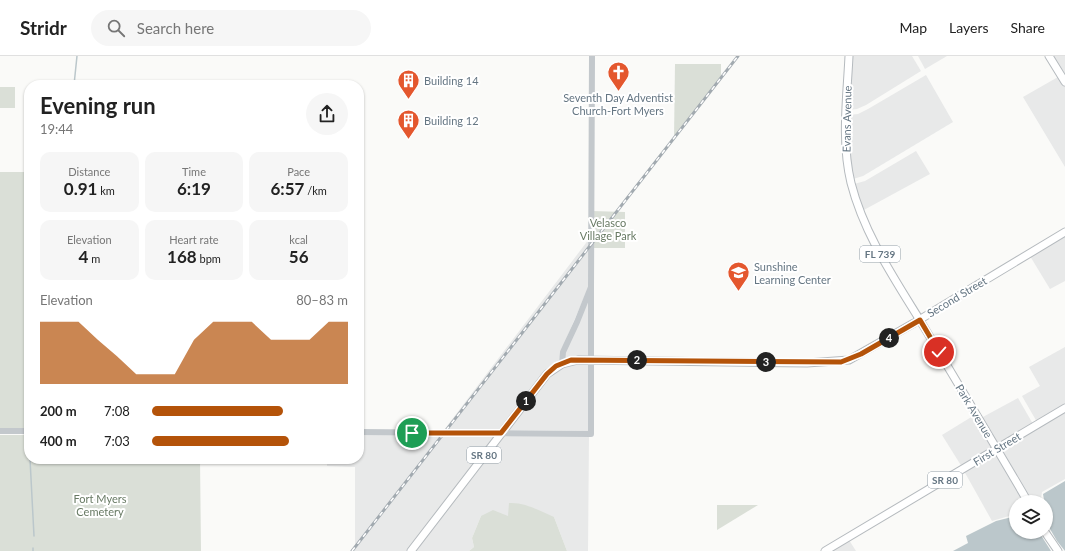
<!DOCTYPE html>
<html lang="en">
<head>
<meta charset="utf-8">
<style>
  :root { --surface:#fff; --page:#f6f6f6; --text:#222; --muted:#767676; --line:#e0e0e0; --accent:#b45309 }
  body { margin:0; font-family:Lato,sans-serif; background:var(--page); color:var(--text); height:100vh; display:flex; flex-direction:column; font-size:15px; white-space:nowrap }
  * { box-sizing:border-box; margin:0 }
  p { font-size:13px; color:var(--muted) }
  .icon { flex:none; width:22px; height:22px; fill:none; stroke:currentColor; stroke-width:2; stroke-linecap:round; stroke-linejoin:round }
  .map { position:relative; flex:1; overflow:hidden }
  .panel { position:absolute; left:24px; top:24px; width:340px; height:384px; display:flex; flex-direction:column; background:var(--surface); border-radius:16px; box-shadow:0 1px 3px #0004 }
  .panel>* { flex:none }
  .controls { position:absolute; left:1009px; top:439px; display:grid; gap:8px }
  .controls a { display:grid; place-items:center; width:44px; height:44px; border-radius:50%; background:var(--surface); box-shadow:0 1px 3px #0004; font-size:20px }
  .pin { position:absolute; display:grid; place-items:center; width:34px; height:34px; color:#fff; margin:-17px; border:2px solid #fff; border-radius:50%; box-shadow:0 1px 4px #0007 }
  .km { position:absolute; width:20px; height:20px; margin:-10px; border-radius:50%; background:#222; color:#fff; font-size:11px; line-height:20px; text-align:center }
  .round { display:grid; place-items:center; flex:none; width:42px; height:42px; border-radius:21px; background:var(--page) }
  .headline { display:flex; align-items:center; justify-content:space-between; height:68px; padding:0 16px }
  h1 { font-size:22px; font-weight:700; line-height:30px }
  .figures { display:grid; grid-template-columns:repeat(3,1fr); gap:6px; height:68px; padding:4px 16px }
  .figures div { display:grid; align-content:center; border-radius:10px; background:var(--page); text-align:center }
  .figures b { font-size:17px; font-weight:700 }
  .figures small { font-size:11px; font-weight:400 }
  .figures p { font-size:11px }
  .chart { height:112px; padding:8px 16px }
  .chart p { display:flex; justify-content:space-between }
  .chart svg { width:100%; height:72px; margin-top:4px; fill:var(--accent); opacity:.7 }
  ul { padding:0 16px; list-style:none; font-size:13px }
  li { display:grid; grid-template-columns:64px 48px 1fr; align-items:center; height:30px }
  li i { height:10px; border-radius:5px; background:var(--accent) }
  header { display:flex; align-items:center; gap:24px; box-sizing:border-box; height:56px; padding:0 20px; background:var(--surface); border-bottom:1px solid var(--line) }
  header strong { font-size:19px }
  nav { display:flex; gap:22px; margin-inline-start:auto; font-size:14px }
  .search { width:280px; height:36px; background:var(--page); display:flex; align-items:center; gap:10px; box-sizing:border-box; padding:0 14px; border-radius:22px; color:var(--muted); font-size:15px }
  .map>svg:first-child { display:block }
</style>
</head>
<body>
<header>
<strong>Stridr</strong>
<div class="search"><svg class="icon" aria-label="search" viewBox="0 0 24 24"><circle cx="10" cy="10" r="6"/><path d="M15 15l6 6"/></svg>Search here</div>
<nav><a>Map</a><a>Layers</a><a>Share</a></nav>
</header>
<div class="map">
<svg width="1065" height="495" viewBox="0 0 1065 495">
  <rect width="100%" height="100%" fill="#fafaf8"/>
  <g fill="#e8e9e9">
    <path d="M851,0H912L921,15L866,49L857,53L848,54Z"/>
    <path d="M918,0H947L925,13Z"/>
    <path d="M1046,0L1065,31V111L1023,41L1058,21Z"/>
    <path d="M1052,0H1065V22Z"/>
    <path d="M926,19L953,66L863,120L853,123L849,104L848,59L858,58L868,53Z"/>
    <path d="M916,95L930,118L862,155L854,128L865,125Z"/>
    <path d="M1065,179V225L1050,233L1030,200Z"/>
    <path d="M589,183V230L561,295L559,306L546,316L500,374H444Z"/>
    <path d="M588,245L589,301L564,304L565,297Z"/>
    <path d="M1065,291V349L1037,366L1022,340L1040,330L1029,311Z"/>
    <path d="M589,306V375L506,374L549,320L564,309Z"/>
    <path d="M1018,342L1033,368L997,390L981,362Z"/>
    <path d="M1065,355V423L1042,436L1041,443L1036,446H1030L1000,394Z"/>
    <path d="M973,360L993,393L962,411L942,379Z"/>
    <path d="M359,379H496L409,495H351L355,491V411L327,410V403H359Z"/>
    <path d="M502,379L589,380L588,495H567L554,461L509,460H481L472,482L474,491L469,495H414Z"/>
    <path d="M996,397L1025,446H1016V458L992,465L964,415Z"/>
    <path d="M849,484L856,495H830Z"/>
  </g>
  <g fill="#dadfd7">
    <path d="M675,8H721V23L674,82Z"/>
    <rect x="0" y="31" width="15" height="21"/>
    <rect x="0" y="116" width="29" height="256"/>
    <path d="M592,155L625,156V192H591Z"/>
    <path d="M0,379H29V403H200L201,495H0Z"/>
    <path d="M509,447C525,446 540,455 554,461L567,495H469L474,491L472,482L481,460L493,454L508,460Z"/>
    <path d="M717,449H758L717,474Z"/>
  </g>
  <path fill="#bbc7cb" d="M1065,425V495H953L968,487L966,480L996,465L1016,460V476H1046V446H1040L1044,444L1043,438Z"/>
  <path fill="#fafaf8" d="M1046,466L1057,485L1065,495H1051L1039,476H1046Z"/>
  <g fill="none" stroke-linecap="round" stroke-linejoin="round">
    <g stroke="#bbc7cb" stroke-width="1.5">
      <path d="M74,29L77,0"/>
      <path d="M28,372L27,344L29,330"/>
      <path d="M28,376L29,388"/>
      <path d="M30,403L34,480"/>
      <path d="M33,495V492"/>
    </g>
    <defs>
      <g id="primary">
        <path d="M849,0C847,42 841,85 851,127C864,178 894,222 921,266C957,326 993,386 1028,446"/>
        <path d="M1049,0L1065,26"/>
        <path d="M1045,476L1058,495"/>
        <path d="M411,495L547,318L562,308L578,304L807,307L849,304L914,267L1065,176"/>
        <path d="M825,495L1065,352"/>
      </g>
    </defs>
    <use href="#primary" stroke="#b5babe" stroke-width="9"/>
    <g stroke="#c3c8cc" stroke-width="6">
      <path d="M562,308L563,296L577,266L591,231L592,0"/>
      <path d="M0,375H29"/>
      <path d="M359,376L591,378V231"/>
    </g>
    <use href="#primary" stroke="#fff" stroke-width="7"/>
    <defs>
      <path id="rail" d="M352,495L738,0"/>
    </defs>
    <use href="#rail" stroke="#a2aab0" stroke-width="3"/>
    <use href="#rail" stroke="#fff" stroke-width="1.5" stroke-dasharray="4.5" stroke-linecap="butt"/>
  </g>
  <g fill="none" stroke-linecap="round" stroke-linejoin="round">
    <defs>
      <path id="route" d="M412,377H501L547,318L556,310L571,304L841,306L861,298L920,264L939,296"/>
    </defs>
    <use href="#route" stroke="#fff" stroke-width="8"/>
    <use href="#route" stroke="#b45309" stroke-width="5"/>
  </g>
  <defs>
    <symbol id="church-pin" viewBox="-11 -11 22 30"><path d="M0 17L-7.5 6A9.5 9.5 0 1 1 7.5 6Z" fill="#e4572e" stroke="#fff"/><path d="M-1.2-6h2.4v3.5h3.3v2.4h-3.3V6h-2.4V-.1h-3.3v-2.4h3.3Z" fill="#fff"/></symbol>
    <symbol id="building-pin" viewBox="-11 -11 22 30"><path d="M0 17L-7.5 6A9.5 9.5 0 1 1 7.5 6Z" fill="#e4572e" stroke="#fff"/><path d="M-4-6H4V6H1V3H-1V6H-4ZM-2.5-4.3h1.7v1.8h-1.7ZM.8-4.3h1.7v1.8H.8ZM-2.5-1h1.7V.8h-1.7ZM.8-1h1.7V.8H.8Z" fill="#fff"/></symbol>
    <symbol id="school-pin" viewBox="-11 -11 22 30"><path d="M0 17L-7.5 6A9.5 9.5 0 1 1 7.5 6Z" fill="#e4572e" stroke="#fff"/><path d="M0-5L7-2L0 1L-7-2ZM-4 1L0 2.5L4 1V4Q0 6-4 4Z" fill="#fff"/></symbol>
  </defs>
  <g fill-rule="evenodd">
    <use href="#church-pin" x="606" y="4" width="25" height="34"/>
    <use href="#building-pin" x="396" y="12" width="25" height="34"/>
    <use href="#building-pin" x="396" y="52" width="25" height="34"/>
    <use href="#school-pin" x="726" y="204" width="25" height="34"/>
  </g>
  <g text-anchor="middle" stroke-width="4" stroke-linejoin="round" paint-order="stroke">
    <g fill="#fff" stroke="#939fa8" stroke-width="1">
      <rect x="860" y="190" width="40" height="16" rx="3"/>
      <rect x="467" y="391" width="34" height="16" rx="3"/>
      <rect x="928" y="416" width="34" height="16" rx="3"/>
    </g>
    <g font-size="10" font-weight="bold" fill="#657683">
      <text x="880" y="202">FL 739</text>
      <text x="484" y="403">SR 80</text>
      <text x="945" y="428">SR 80</text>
    </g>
    <g font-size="11" fill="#657683" stroke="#fff" text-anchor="start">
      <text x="424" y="29">Building 14</text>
      <text x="618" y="46" text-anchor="middle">Seventh Day Adventist<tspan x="618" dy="13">Church-Fort Myers</tspan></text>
      <text x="424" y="69">Building 12</text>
      <text x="754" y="215">Sunshine<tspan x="754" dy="13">Learning Center</tspan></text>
    </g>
    <g font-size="11" fill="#657683" stroke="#fff">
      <text transform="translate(847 63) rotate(-89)" y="4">Evans Avenue</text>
      <text transform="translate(957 241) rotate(-31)" y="4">Second Street</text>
      <text transform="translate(974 355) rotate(59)" y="4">Park Avenue</text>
      <text transform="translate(997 393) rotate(-31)" y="4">First Street</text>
    </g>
    <g font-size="11" fill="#687a64" stroke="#fff">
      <text x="608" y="171">Velasco<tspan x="608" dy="13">Village Park</tspan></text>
      <text x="100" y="447">Fort Myers<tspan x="100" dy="13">Cemetery</tspan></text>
    </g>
  </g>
</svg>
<div class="controls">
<a><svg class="icon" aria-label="layers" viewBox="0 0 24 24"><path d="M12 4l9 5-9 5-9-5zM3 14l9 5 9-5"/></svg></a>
</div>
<div class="pin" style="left:412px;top:377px;background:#1e9e55"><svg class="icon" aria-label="arrive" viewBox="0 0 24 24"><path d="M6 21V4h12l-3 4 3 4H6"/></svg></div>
<div class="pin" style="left:939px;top:296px;background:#d93025"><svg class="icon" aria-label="check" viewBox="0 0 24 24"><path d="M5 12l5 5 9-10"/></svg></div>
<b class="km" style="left:526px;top:345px">1</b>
<b class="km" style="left:637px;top:304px">2</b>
<b class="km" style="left:766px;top:306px">3</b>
<b class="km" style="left:889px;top:282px">4</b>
<section class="panel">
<div class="headline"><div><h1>Evening run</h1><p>19:44</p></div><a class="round"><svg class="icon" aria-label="share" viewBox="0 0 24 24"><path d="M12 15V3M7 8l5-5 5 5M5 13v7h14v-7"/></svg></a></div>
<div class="figures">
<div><p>Distance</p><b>0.91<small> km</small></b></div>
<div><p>Time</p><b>6:19</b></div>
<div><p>Pace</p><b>6:57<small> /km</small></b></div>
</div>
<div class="figures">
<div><p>Elevation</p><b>4<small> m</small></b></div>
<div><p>Heart rate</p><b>168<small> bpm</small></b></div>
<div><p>kcal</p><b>56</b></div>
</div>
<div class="chart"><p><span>Elevation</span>80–83 m</p>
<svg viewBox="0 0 160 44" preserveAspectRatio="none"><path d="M0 44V6L10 6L20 6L30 17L40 27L50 38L60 38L70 38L80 17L90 6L100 6L110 6L120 17L130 17L140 17L150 6L160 6V44z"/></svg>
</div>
<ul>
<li><b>200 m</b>7:08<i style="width:67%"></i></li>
<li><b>400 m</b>7:03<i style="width:70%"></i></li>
</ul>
</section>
</div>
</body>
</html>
